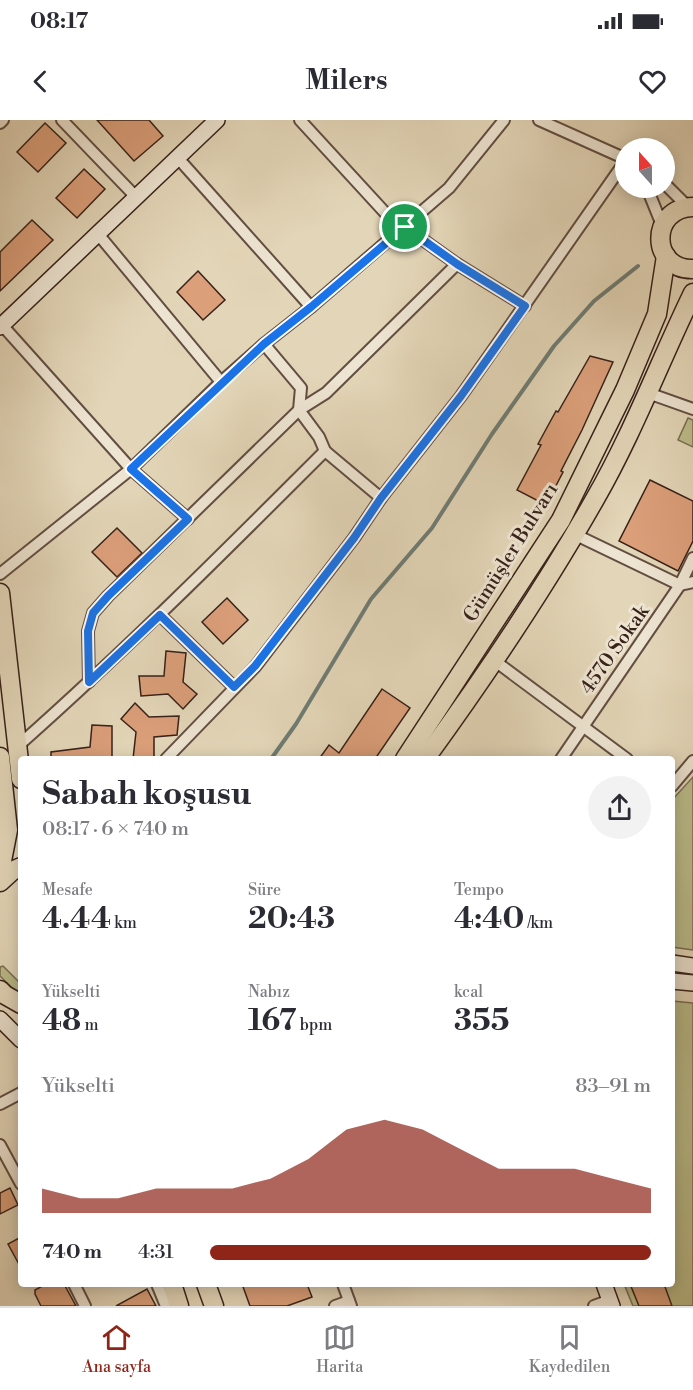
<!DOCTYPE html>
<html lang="tr">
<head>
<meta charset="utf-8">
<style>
  :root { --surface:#fff; --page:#f2f2f3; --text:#2b2b33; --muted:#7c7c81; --line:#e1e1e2; --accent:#8f2418 }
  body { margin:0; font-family:"Libre Bodoni",serif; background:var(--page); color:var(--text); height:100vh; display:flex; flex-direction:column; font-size:22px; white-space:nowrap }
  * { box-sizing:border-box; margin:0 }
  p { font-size:20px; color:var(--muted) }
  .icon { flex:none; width:33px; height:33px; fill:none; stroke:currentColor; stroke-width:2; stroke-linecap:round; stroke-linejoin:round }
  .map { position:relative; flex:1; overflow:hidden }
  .drawer { position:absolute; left:18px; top:636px; width:657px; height:531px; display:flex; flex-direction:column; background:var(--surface); border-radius:6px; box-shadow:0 3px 15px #0003 }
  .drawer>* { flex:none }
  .needle { width:39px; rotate:339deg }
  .controls { position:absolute; left:615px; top:18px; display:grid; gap:12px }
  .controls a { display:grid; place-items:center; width:60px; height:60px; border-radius:50%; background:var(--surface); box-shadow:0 3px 15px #0003; font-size:30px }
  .pin { position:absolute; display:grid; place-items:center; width:51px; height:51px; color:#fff; margin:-26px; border:3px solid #fff; border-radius:50%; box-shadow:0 2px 6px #0007 }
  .round { display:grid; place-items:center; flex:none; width:63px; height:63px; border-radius:32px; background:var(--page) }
  .headline { display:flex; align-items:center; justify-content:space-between; height:102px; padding:0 24px }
  h1 { font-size:33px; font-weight:800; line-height:45px }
  .figures { display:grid; grid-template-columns:repeat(3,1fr); gap:9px; height:102px; padding:6px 24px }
  .figures div { display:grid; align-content:center }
  .figures b { font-size:30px; font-weight:800 }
  .figures small { font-size:16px; font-weight:400 }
  .figures p { font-size:16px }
  .chart { height:168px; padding:12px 24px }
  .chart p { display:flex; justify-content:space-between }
  .chart svg { width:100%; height:108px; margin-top:6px; fill:var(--accent); opacity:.7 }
  ul { padding:0 24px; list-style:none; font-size:20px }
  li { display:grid; grid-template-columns:96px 72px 1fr; align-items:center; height:45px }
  li i { height:15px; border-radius:8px; background:var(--accent) }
  .status { display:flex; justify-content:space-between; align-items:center; height:42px; padding:0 30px; background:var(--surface); direction:ltr }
  .status svg { height:16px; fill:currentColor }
  header { display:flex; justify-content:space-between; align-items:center; height:78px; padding:0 24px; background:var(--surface); font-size:27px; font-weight:800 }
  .tabs { display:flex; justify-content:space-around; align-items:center; height:84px; border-top:2px solid var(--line); background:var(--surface); font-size:16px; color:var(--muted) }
  .tabs a { display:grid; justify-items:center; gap:3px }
  .tabs .on { color:var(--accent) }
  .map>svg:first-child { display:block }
</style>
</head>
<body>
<div class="status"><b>08:17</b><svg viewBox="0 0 49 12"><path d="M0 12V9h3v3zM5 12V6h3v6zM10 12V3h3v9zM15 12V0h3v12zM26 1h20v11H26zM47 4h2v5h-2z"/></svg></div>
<header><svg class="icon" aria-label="back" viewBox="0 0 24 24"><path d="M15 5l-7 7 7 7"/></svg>Milers<svg class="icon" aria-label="heart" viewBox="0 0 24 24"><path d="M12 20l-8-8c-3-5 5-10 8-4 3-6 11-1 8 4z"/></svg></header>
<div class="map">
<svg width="693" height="1186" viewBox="0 0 693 1186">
  <rect width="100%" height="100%" fill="#e3d6b8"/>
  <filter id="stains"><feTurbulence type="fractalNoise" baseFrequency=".00333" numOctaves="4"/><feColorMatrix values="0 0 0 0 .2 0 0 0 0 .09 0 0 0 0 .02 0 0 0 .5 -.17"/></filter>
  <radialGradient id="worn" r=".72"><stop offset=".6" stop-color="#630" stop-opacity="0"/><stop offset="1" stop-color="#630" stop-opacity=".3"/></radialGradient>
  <g fill="#bbbc8a" stroke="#796e52" stroke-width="1.5">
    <path d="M688,298L693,300V327L678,320Z"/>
    <path d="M693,657V830L672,827V680Z"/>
    <path d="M3,846L21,864V874L13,869L0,856V847Z"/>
    <path d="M672,881L693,883V1186H633L624,1164H672Z"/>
  </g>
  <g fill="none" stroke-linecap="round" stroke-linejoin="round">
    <path stroke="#6f7c74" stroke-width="4" d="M271,639L296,604L371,479L432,408L492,314L554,226L594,181L638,146"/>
  </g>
  <g fill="#db9f7a" stroke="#37211a" stroke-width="1.5">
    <path d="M97,0H149L163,16L134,41Z"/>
    <path d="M45,3L66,23L38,52L17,32Z"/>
    <path d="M84,49L105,69L77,98L56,78Z"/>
    <path d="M32,100L53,120L0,171V132Z"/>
    <path d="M198,151L225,180L203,200L177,172Z"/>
    <path d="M590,236L613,242L582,310L561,351L563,352L546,385L517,370L541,325L538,324L556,291L558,292Z"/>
    <path d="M650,360L693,381V421L678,451L619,421Z"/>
    <path d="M117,408L142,433L117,457L92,432Z"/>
    <path d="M227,478L248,500L223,524L202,502Z"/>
    <path d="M166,531L186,533L183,562L197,574L183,589L168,574L141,576L139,556H164Z"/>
    <path d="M382,569L410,588L375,639H319L329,625L339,633Z"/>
    <path d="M135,583L149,597L179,596L177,615L154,617V639H133L136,612L121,599Z"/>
    <path d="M92,605L112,606V639H51V632L90,627Z"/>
    <path d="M10,1068L18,1085L0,1094V1073Z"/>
    <path d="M21,1117V1148L8,1124Z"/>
    <path d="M46,1164H64L76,1186H41L35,1174V1170Z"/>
    <path d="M242,1164H307L312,1177L287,1186H250Z"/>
    <path d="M630,1164H664L672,1186H639Z"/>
    <path d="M147,1169L156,1186H116Z"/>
  </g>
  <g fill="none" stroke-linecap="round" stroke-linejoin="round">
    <defs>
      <g id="street">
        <path d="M62,0L136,77"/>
        <path d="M300,0L401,110"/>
        <path d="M539,0L626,39"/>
        <path d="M0,3L3,0"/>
        <path d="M177,37L311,187"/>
        <path d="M664,63L688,87"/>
        <path d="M647,68L662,105"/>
        <path d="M405,107L457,144L525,186"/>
        <path d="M98,114L221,262"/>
        <path d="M2,205L131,349L188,399"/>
        <path d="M648,273L693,289"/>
        <path d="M325,331L381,378"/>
        <path d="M574,414L680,465L693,462"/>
        <path d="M0,454L131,349L221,262L264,224L311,187L449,68L504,0"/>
        <path d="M160,495L234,567"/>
        <path d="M495,541L627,639"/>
        <path d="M89,562L88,511L93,493L108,476L299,290L326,273L457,144"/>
        <path d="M19,625C125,531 225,431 325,331L319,317L299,290L301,268L264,224"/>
        <path d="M166,639L255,547L354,418L381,378L461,276L626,40"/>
        <path d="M561,639L680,465L693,438"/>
        <path d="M672,666L693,641"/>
        <path d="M0,984L21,973"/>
        <path d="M0,1025L21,1064"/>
        <path d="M74,1164L85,1186"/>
        <path d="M157,1164L166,1186"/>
        <path d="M343,1164L351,1186"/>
        <path d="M335,1186L349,1181"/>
        <path d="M594,1186L610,1180"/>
      </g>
      <g id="secondary">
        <path d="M0,207L217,0"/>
        <path d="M672,843L693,846"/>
        <path d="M672,861L693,863"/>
        <path d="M0,899L21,920"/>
        <path d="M604,1164L612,1186"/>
      </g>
      <g id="primary">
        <path d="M693,87C649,88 650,150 693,149"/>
        <path d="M0,473L21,659"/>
        <path d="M0,637L8,710L0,751"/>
        <path d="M405,639L561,400L625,270L657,194L666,136"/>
        <path d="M425,639C486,555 544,469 595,379C633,313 660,241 693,173"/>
        <path d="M0,762L12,751L21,747"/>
        <path d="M0,870L5,875L21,884"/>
        <path d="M172,1164L179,1186"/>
        <path d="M206,1164L214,1186"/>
      </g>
    </defs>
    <use href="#street" stroke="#624e42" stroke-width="14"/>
    <use href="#secondary" stroke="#37211a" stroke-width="18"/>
    <use href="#primary" stroke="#37211a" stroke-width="21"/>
    <use href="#street" stroke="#ede4d1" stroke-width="10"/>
    <use href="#secondary" stroke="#ede4d1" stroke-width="15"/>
    <use href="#primary" stroke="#e3d6b8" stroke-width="18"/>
  </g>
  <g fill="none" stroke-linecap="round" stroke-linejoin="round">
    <defs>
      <path id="route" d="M405,107L457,144L525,186L461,276L381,378L354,418L255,546L234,567L160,495L89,562L88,511L93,493L108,476L188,399L131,349L264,224L311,187Z"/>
    </defs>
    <use href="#route" stroke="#fff" stroke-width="12"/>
    <use href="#route" stroke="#1a73e8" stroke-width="8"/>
  </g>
  <g text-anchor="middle" stroke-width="6" stroke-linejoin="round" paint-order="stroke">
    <g font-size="20" fill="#37211a" stroke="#ede4d1">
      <text transform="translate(510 432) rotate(-58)" y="7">Gümüşler Bulvarı</text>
      <text transform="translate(614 529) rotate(-55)" y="7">4570 Sokak</text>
    </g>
  </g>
  <rect width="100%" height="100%" filter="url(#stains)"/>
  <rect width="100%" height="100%" fill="url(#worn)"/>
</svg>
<div class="controls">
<a><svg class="needle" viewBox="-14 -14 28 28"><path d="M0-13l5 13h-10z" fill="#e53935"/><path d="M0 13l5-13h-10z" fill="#7c7c81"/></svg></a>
</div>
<div class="pin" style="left:405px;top:107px;background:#1e9e55"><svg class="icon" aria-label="arrive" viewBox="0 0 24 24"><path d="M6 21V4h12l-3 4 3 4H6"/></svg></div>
<section class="drawer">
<div class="headline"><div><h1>Sabah koşusu</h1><p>08:17 · 6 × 740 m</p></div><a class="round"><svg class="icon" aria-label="share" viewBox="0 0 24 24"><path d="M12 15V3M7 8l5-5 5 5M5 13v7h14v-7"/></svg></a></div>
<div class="figures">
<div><p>Mesafe</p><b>4.44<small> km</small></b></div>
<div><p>Süre</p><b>20:43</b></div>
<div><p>Tempo</p><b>4:40<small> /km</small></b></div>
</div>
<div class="figures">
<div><p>Yükselti</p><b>48<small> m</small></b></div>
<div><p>Nabız</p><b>167<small> bpm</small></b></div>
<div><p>kcal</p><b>355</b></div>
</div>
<div class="chart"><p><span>Yükselti</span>83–91 m</p>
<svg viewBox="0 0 160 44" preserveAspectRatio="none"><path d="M0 44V34L10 38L20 38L30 34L40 34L50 34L60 30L70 22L80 10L90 6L100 10L110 18L120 26L130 26L140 26L150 30L160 34V44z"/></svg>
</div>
<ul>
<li><b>740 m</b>4:31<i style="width:100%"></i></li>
</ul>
</section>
</div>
<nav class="tabs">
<a class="on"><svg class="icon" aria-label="home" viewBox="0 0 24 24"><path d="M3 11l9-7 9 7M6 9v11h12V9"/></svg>Ana sayfa</a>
<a><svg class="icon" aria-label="map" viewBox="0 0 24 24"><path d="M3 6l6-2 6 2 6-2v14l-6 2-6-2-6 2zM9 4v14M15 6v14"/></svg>Harita</a>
<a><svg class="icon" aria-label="saved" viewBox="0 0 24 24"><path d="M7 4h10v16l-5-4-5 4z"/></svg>Kaydedilen</a>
</nav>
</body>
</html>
